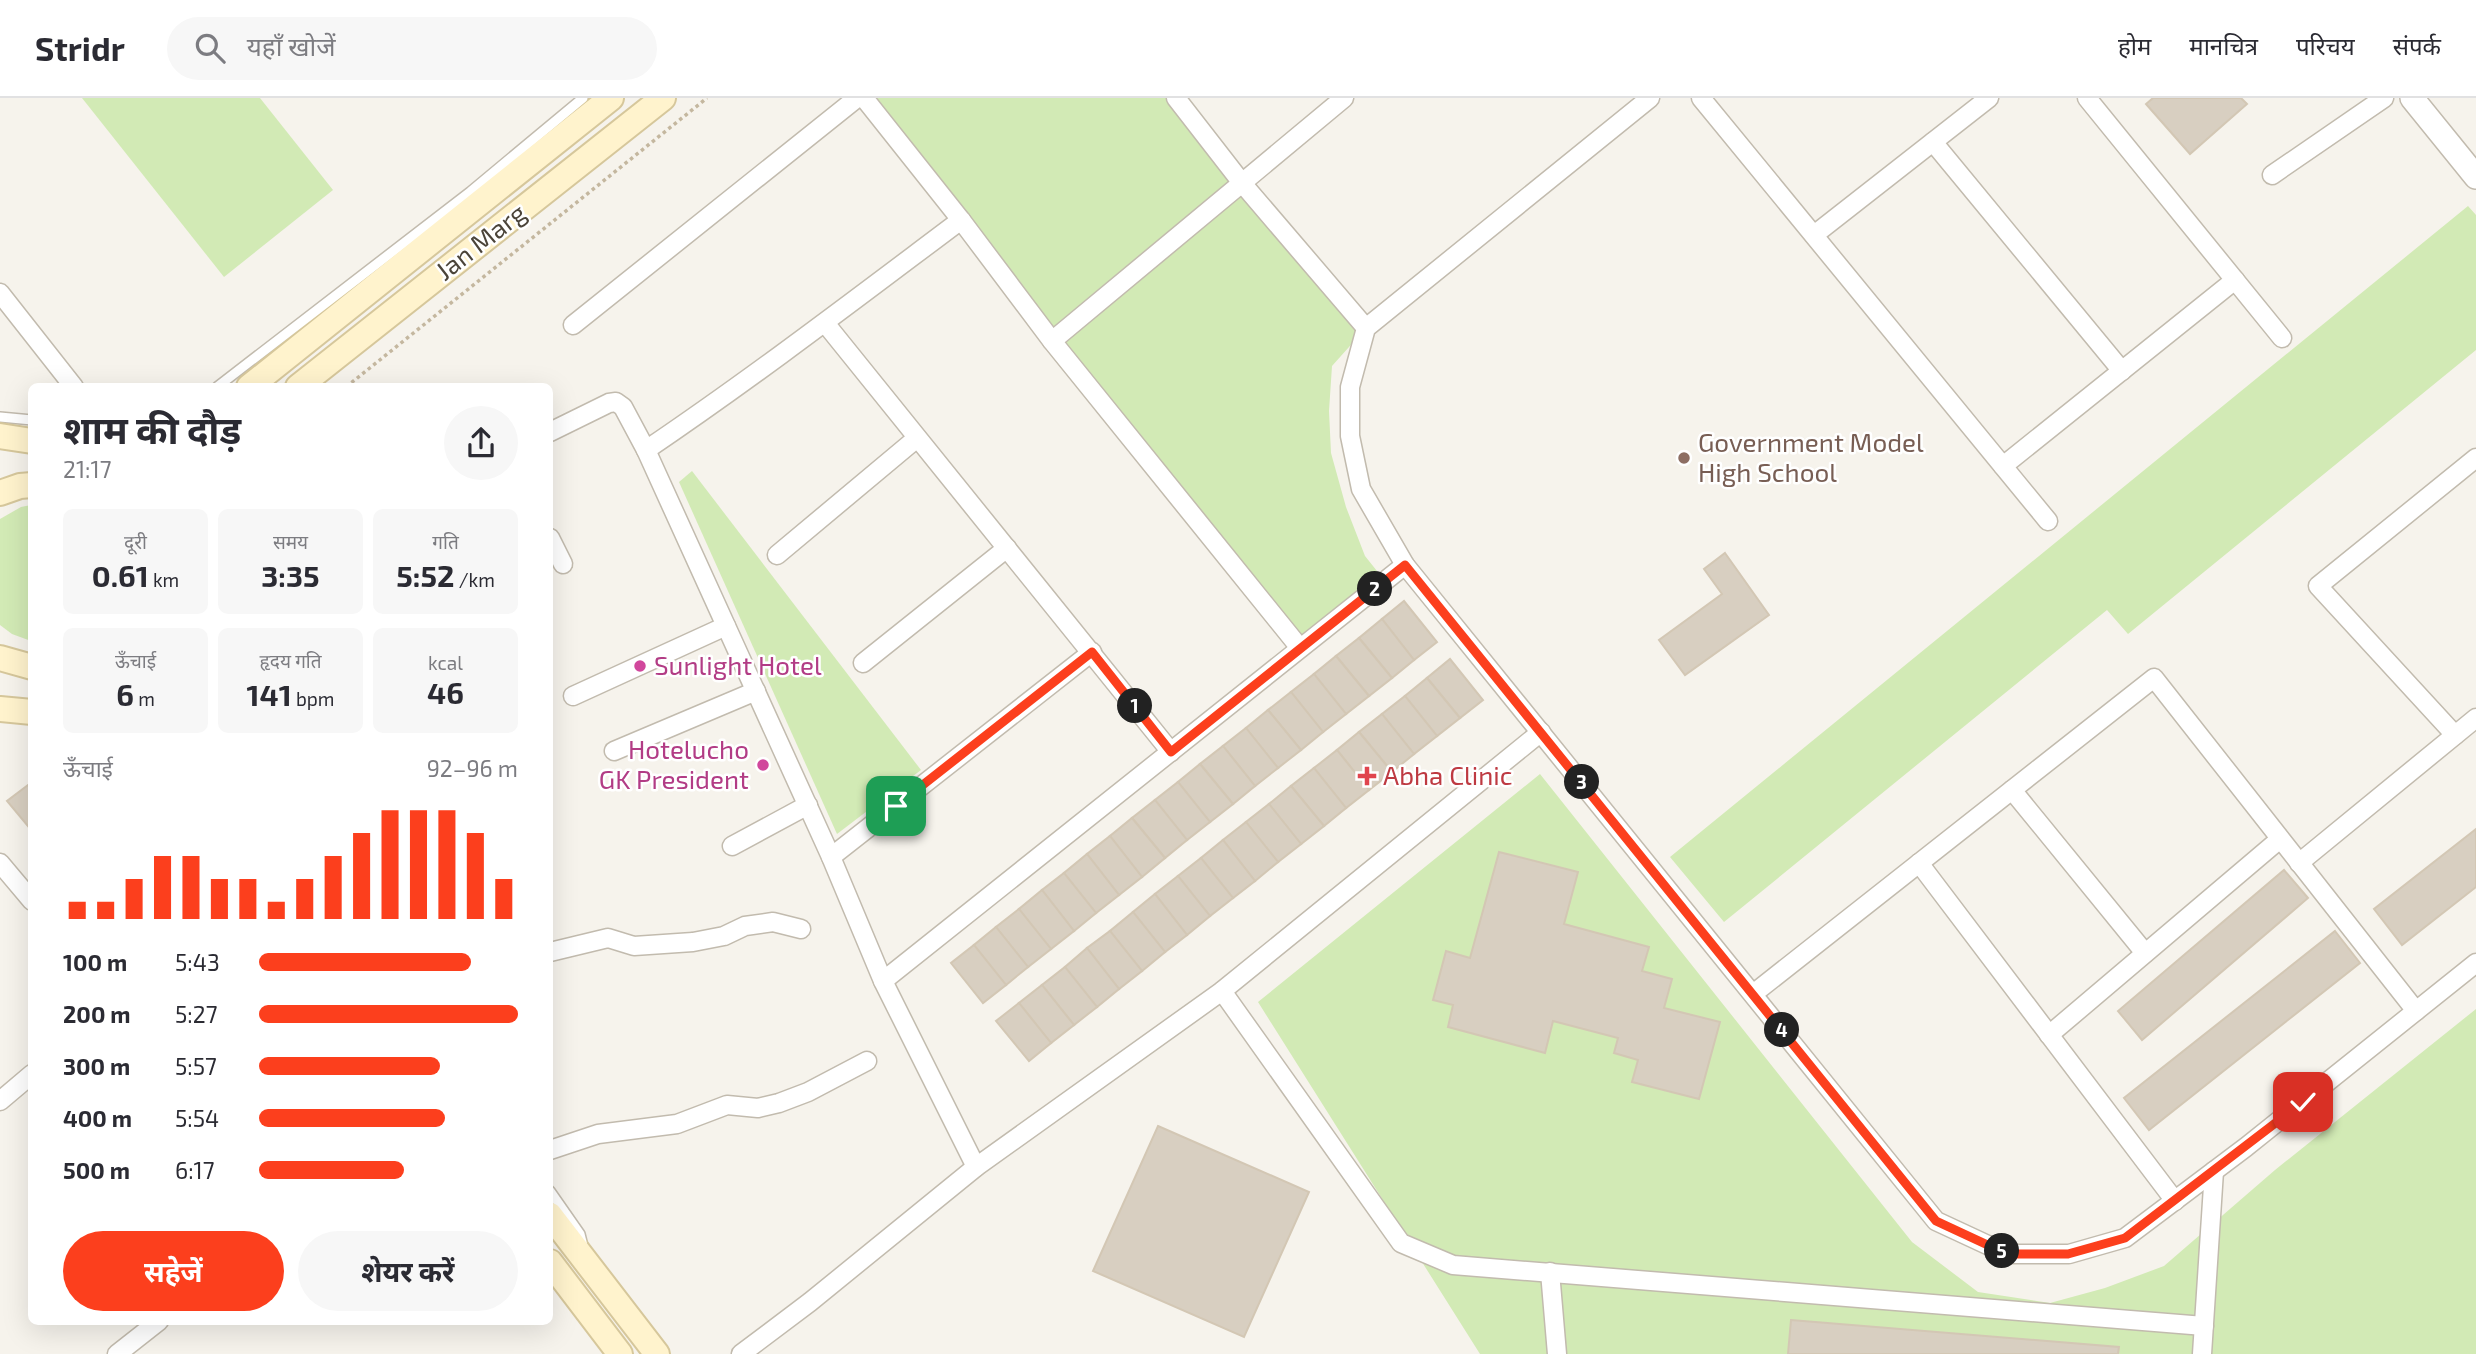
<!DOCTYPE html>
<html lang="hi">
<head>
<meta charset="utf-8">
<style>
  :root { --surface:#fff; --page:#f7f7f7; --text:#2b2b33; --muted:#7c7c81; --line:#e1e1e2; --accent:#fc3f1d }
  body { margin:0; font-family:"Exo 2","Noto Sans Devanagari",sans-serif; background:var(--page); color:var(--text); height:100vh; display:flex; flex-direction:column; font-size:26px; white-space:nowrap }
  * { box-sizing:border-box; margin:0 }
  p { font-size:23px; color:var(--muted) }
  .icon { flex:none; width:38px; height:38px; fill:none; stroke:currentColor; stroke-width:2; stroke-linecap:round; stroke-linejoin:round }
  .map { position:relative; flex:1; overflow:hidden }
  .side { position:absolute; left:28px; top:285px; width:525px; height:942px; display:flex; flex-direction:column; background:var(--surface); border-radius:10px; box-shadow:0 7px 28px #0002 }
  .side>* { flex:none }
  .pin { position:absolute; display:grid; place-items:center; width:60px; height:60px; color:#fff; margin:-30px; border-radius:14px; box-shadow:0 4px 10px #0006 }
  .km { position:absolute; width:35px; height:35px; margin:-18px; border-radius:50%; background:#222; color:#fff; font-size:19px; line-height:35px; text-align:center }
  .round { display:grid; place-items:center; flex:none; width:74px; height:74px; border-radius:37px; background:var(--page) }
  .head { display:flex; align-items:center; justify-content:space-between; height:119px; padding:0 35px }
  h1 { font-size:38px; font-weight:700; line-height:52px }
  .figures { display:grid; grid-template-columns:repeat(3,1fr); gap:10px; height:119px; padding:7px 35px }
  .figures div { display:grid; align-content:center; border-radius:10px; background:var(--page); text-align:center }
  .figures b { font-size:30px; font-weight:700 }
  .figures small { font-size:19px; font-weight:400 }
  .figures p { font-size:19px }
  .chart { height:196px; padding:14px 35px }
  .chart p { display:flex; justify-content:space-between }
  .chart svg { width:100%; height:126px; margin-top:7px; stroke:var(--accent); stroke-width:6 }
  .primary-button { display:flex; gap:14px; margin-top:auto; padding:14px 35px }
  .primary-button a { flex:1; height:80px; border-radius:42px; background:var(--accent); color:#fff; font-size:28px; font-weight:700; line-height:80px; text-align:center }
  .primary-button a+a { background:var(--page); color:var(--text) }
  ul { padding:0 35px; list-style:none; font-size:23px }
  li { display:grid; grid-template-columns:112px 84px 1fr; align-items:center; height:52px }
  li i { height:18px; border-radius:9px; background:var(--accent) }
  header { display:flex; align-items:center; gap:42px; box-sizing:border-box; height:98px; padding:0 35px; background:var(--surface); border-bottom:2px solid var(--line) }
  header strong { font-size:33px }
  nav { display:flex; gap:38px; margin-inline-start:auto; font-size:24px }
  .search { width:490px; height:63px; background:var(--page); display:flex; align-items:center; gap:18px; box-sizing:border-box; padding:0 24px; border-radius:38px; color:var(--muted); font-size:26px }
  .map>svg:first-child { display:block }
</style>
</head>
<body>
<header>
<strong>Stridr</strong>
<div class="search"><svg class="icon" aria-label="search" viewBox="0 0 24 24"><circle cx="10" cy="10" r="6"/><path d="M15 15l6 6"/></svg>यहाँ खोजें</div>
<nav><a>होम</a><a>मानचित्र</a><a>परिचय</a><a>संपर्क</a></nav>
</header>
<div class="map">
<svg width="2476" height="1256" viewBox="0 0 2476 1256">
  <rect width="100%" height="100%" fill="#f6f3ec"/>
  <g fill="#d2eab5">
    <path d="M82,0H260L333,92L224,179Z"/>
    <path d="M864,0H1176L1366,230L1332,268L1329,313L1331,355L1346,409L1365,458L1385,483L1300,550Z"/>
    <path d="M2468,108L2476,117V252L2128,536L2107,512L1724,824L1670,759Z"/>
    <path d="M692,373L921,672L837,736L679,384Z"/>
    <path d="M31,407H32L31,543L12,536L0,527V421L21,409Z"/>
    <path d="M1540,676L1912,1144L1978,1194L2050,1205L2105,1190L2164,1168L2275,1072L2476,911V1256H1480L1258,904Z"/>
  </g>
  <g fill="#d8cfc1" stroke="#d3c7b4" stroke-width="2">
    <path d="M2153,0H2241L2247,6L2190,56L2146,6Z"/>
    <path d="M1725,455L1769,517L1685,577L1659,542L1722,496L1704,471Z"/>
    <path d="M1404,503L1437,544L1414,562L1382,521Z"/>
    <path d="M1382,521L1414,562L1392,580L1359,540Z"/>
    <path d="M1359,540L1392,580L1369,598L1336,558Z"/>
    <path d="M1336,558L1369,598L1346,616L1314,576Z"/>
    <path d="M1450,561L1483,602L1460,620L1427,580Z"/>
    <path d="M1314,576L1346,616L1323,634L1291,594Z"/>
    <path d="M1427,580L1460,620L1437,638L1405,598Z"/>
    <path d="M1291,594L1323,634L1301,652L1268,612Z"/>
    <path d="M1405,598L1437,638L1414,656L1382,616Z"/>
    <path d="M1268,612L1301,652L1278,670L1246,630Z"/>
    <path d="M1382,616L1414,656L1392,674L1359,634Z"/>
    <path d="M1246,630L1278,670L1255,688L1223,648Z"/>
    <path d="M1359,634L1392,674L1369,692L1337,652Z"/>
    <path d="M1223,648L1255,688L1233,706L1200,666Z"/>
    <path d="M1337,652L1369,692L1346,710L1314,670Z"/>
    <path d="M1200,666L1233,706L1210,724L1178,684Z"/>
    <path d="M1314,670L1346,710L1324,728L1291,688Z"/>
    <path d="M32,684V733L7,703Z"/>
    <path d="M1178,684L1210,724L1187,742L1155,702Z"/>
    <path d="M1291,688L1324,728L1301,746L1269,706Z"/>
    <path d="M1155,702L1187,742L1165,760L1132,720Z"/>
    <path d="M1269,706L1301,746L1278,764L1246,724Z"/>
    <path d="M1132,720L1165,760L1142,779L1110,738Z"/>
    <path d="M1246,724L1278,764L1255,783L1223,742Z"/>
    <path d="M2476,731V789L2402,847L2374,811Z"/>
    <path d="M1110,738L1142,779L1119,797L1087,756Z"/>
    <path d="M1223,742L1255,783L1233,800L1201,760Z"/>
    <path d="M1499,754L1578,774L1564,826L1649,849L1642,873L1672,881L1664,910L1720,924L1699,1001L1632,984L1638,962L1614,955L1618,940L1553,923L1545,955L1448,929L1453,907L1433,902L1446,853L1470,860Z"/>
    <path d="M1087,756L1119,797L1096,815L1064,775Z"/>
    <path d="M1201,760L1233,800L1210,818L1178,778Z"/>
    <path d="M2284,772L2308,800L2142,942L2118,913Z"/>
    <path d="M1064,775L1096,815L1074,833L1042,792Z"/>
    <path d="M1178,778L1210,818L1187,837L1155,796Z"/>
    <path d="M1042,792L1074,833L1051,851L1019,811Z"/>
    <path d="M1155,796L1187,837L1165,854L1133,814Z"/>
    <path d="M1019,811L1051,851L1028,869L996,829Z"/>
    <path d="M1133,814L1165,854L1142,873L1110,833Z"/>
    <path d="M996,829L1028,869L1006,887L974,847Z"/>
    <path d="M1110,833L1142,873L1119,891L1087,850Z"/>
    <path d="M2335,833L2360,865L2149,1032L2124,1000Z"/>
    <path d="M974,847L1006,887L983,905L951,865Z"/>
    <path d="M1087,850L1119,891L1097,909L1065,869Z"/>
    <path d="M1065,869L1097,909L1074,927L1042,887Z"/>
    <path d="M1042,887L1074,927L1051,945L1019,905Z"/>
    <path d="M1019,905L1051,945L1029,963L996,923Z"/>
    <path d="M1158,1028L1309,1094L1244,1239L1093,1173Z"/>
    <path d="M1791,1222L2119,1249L2118,1256H1788Z"/>
  </g>
  <g fill="none" stroke-linecap="round" stroke-linejoin="round">
    <defs>
      <g id="service">
        <path d="M217,289L470,94L583,0"/>
        <path d="M0,319L32,322"/>
        <path d="M550,1093L580,1136L583,1148"/>
      </g>
      <g id="minor">
        <path d="M864,0L961,122L1052,243L1300,550"/>
        <path d="M1176,0L1242,85L1366,230"/>
        <path d="M1650,0L1366,230L1350,289V338L1361,391L1405,467L1936,1123L2007,1156H2069L2125,1140L2246,1049L2476,865"/>
        <path d="M1701,0L2048,423"/>
        <path d="M2087,0L2282,240"/>
        <path d="M1933,44L2122,273"/>
        <path d="M2272,77L2384,0"/>
        <path d="M1814,137L1989,0"/>
        <path d="M0,195L74,289"/>
        <path d="M825,225L1171,654"/>
        <path d="M573,227L857,0"/>
        <path d="M1052,243L1344,0"/>
        <path d="M550,334L609,305L616,304L623,309L646,352L831,759L883,883L976,1069"/>
        <path d="M646,352C754,279 857,200 961,122"/>
        <path d="M2003,368L2235,182"/>
        <path d="M550,440L563,466"/>
        <path d="M777,457L917,340"/>
        <path d="M863,565L1007,450"/>
        <path d="M573,598L726,528"/>
        <path d="M2455,637L2318,488L2476,360"/>
        <path d="M614,653L756,593"/>
        <path d="M2012,692L2145,855"/>
        <path d="M732,748L808,707"/>
        <path d="M831,759L1092,554"/>
        <path d="M0,765L32,803"/>
        <path d="M1919,765L2175,1103"/>
        <path d="M2299,765L2476,620"/>
        <path d="M550,854L608,840L634,848L693,844L724,838L745,828L773,824L801,831"/>
        <path d="M883,883L1405,467"/>
        <path d="M1222,893L1401,1145L1453,1167L2204,1228"/>
        <path d="M1753,896L2154,580L2416,913"/>
        <path d="M2049,937L2280,741"/>
        <path d="M0,1003L32,976"/>
        <path d="M550,1052L598,1036L677,1026L727,1007L758,1010L779,1005L808,994L867,963"/>
        <path d="M1550,1174L1557,1256"/>
        <path d="M117,1256L159,1223"/>
        <path d="M741,1256L810,1204L976,1069L1222,893L1541,634"/>
        <path d="M2202,1256L2214,1073"/>
      </g>
      <path id="tertiary" d="M2412,0L2476,79"/>
      <g id="secondary">
        <path d="M249,289L611,0"/>
        <path d="M298,289L663,0"/>
        <path d="M0,338L32,343"/>
        <path d="M0,395L20,388L32,387"/>
        <path d="M0,560L32,569"/>
        <path d="M0,611L32,614"/>
        <path d="M550,1117L657,1256"/>
        <path d="M550,1164L620,1256"/>
      </g>
    </defs>
    <use href="#service" stroke="#c2bbae" stroke-width="12"/>
    <use href="#minor" stroke="#c2bbae" stroke-width="21"/>
    <use href="#tertiary" stroke="#c2bbae" stroke-width="26"/>
    <use href="#secondary" stroke="#d6c79b" stroke-width="28"/>
    <path stroke="#c4b79f" stroke-width="3.5" stroke-dasharray="3.5 3.5" stroke-linecap="butt" d="M346,289L707,0"/>
    <use href="#service" stroke="#fff" stroke-width="9"/>
    <use href="#minor" stroke="#fff" stroke-width="18"/>
    <use href="#tertiary" stroke="#fff" stroke-width="23"/>
    <use href="#secondary" stroke="#fff3cd" stroke-width="24"/>
  </g>
  <g fill="none" stroke-linecap="round" stroke-linejoin="round">
    <defs>
      <path id="route" d="M896,708L1092,554L1171,654L1405,467L1936,1123L2007,1156H2068L2125,1140L2303,1004"/>
    </defs>
    <use href="#route" stroke="#fff" stroke-width="14"/>
    <use href="#route" stroke="#fc3f1d" stroke-width="9"/>
  </g>
  <circle fill="#8d6e63" stroke="#fff" stroke-width="2.5" cx="1684" cy="360" r="7"/>
  <g fill="#d1479c" stroke="#fff" stroke-width="2.5">
    <circle cx="640" cy="568" r="7"/>
    <circle cx="763" cy="667" r="7"/>
  </g>
  <path fill="#e0444e" stroke="#fff" stroke-width="2.5" d="M1363.5 667.5h7v7h7v7h-7v7h-7v-7h-7v-7h7z"/>
  <g text-anchor="middle" stroke-width="5" stroke-linejoin="round" paint-order="stroke">
    <g font-size="26" fill="#4b4439" stroke="#fff">
      <text transform="translate(481 144) rotate(-38)" y="9">Jan Marg</text>
    </g>
    <g font-size="26" fill="#785e54" stroke="#fff" text-anchor="start">
      <text x="1698" y="354">Government Model<tspan x="1698" dy="30">High School</tspan></text>
    </g>
    <g font-size="26" fill="#b23c85" stroke="#fff" text-anchor="start">
      <text x="654" y="577">Sunlight Hotel</text>
      <text x="749" y="661" text-anchor="end">Hotelucho<tspan x="749" dy="30">GK President</tspan></text>
    </g>
    <g font-size="26" fill="#be3a42" stroke="#fff" text-anchor="start">
      <text x="1383" y="687">Abha Clinic</text>
    </g>
  </g>
</svg>
<div class="pin" style="left:896px;top:708px;background:#1e9e55"><svg class="icon" aria-label="arrive" viewBox="0 0 24 24"><path d="M6 21V4h12l-3 4 3 4H6"/></svg></div>
<div class="pin" style="left:2303px;top:1004px;background:#d93025"><svg class="icon" aria-label="check" viewBox="0 0 24 24"><path d="M5 12l5 5 9-10"/></svg></div>
<b class="km" style="left:1135px;top:608px">1</b>
<b class="km" style="left:1375px;top:491px">2</b>
<b class="km" style="left:1582px;top:684px">3</b>
<b class="km" style="left:1782px;top:932px">4</b>
<b class="km" style="left:2002px;top:1153px">5</b>
<section class="side">
<div class="head"><div><h1>शाम की दौड़</h1><p>21:17</p></div><a class="round"><svg class="icon" aria-label="share" viewBox="0 0 24 24"><path d="M12 15V3M7 8l5-5 5 5M5 13v7h14v-7"/></svg></a></div>
<div class="figures">
<div><p>दूरी</p><b>0.61<small> km</small></b></div>
<div><p>समय</p><b>3:35</b></div>
<div><p>गति</p><b>5:52<small> /km</small></b></div>
</div>
<div class="figures">
<div><p>ऊँचाई</p><b>6<small> m</small></b></div>
<div><p>हृदय गति</p><b>141<small> bpm</small></b></div>
<div><p>kcal</p><b>46</b></div>
</div>
<div class="chart"><p><span>ऊँचाई</span>92–96 m</p>
<svg viewBox="0 0 160 44" preserveAspectRatio="none"><path d="M5 44V38M15 44V38M25 44V30M35 44V22M45 44V22M55 44V30M65 44V30M75 44V38M85 44V30M95 44V22M105 44V14M115 44V6M125 44V6M135 44V6M145 44V14M155 44V30"/></svg>
</div>
<ul>
<li><b>100 m</b>5:43<i style="width:82%"></i></li>
<li><b>200 m</b>5:27<i style="width:100%"></i></li>
<li><b>300 m</b>5:57<i style="width:70%"></i></li>
<li><b>400 m</b>5:54<i style="width:72%"></i></li>
<li><b>500 m</b>6:17<i style="width:56%"></i></li>
</ul>
<div class="primary-button"><a>सहेजें</a><a>शेयर करें</a></div>
</section>
</div>
</body>
</html>
